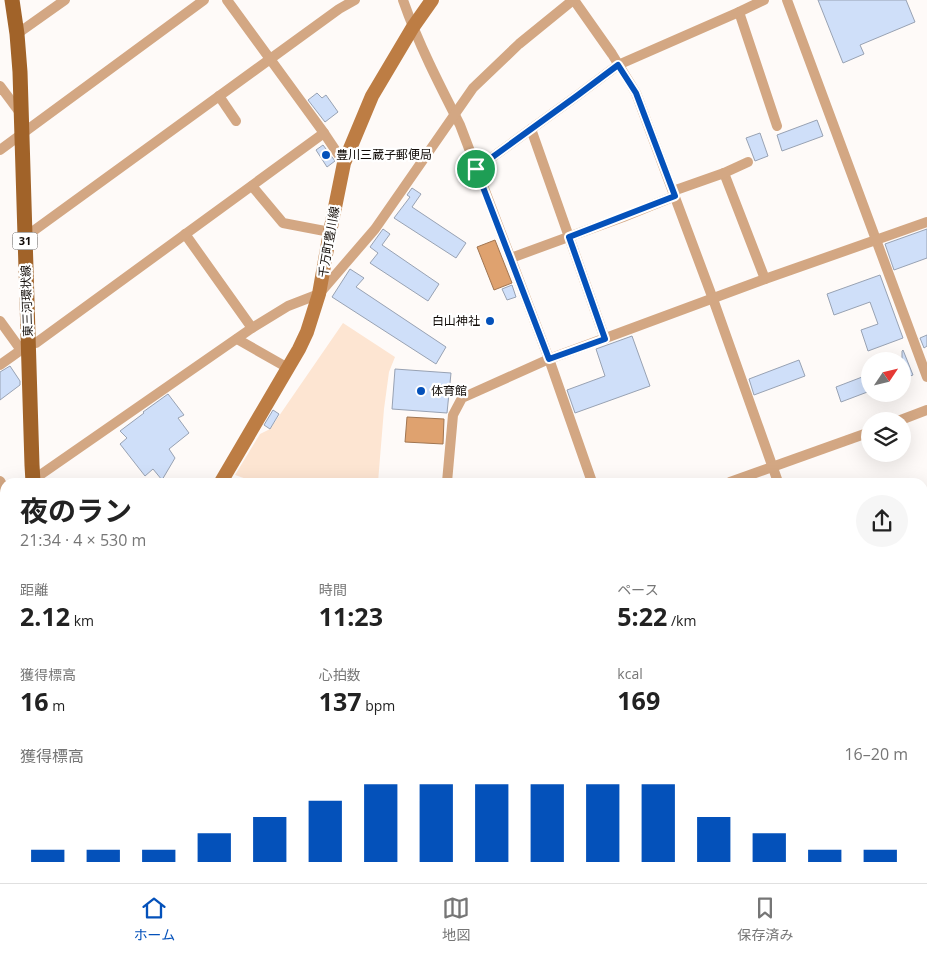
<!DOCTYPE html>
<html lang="ja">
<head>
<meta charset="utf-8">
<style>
  :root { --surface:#fff; --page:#f6f6f6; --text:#222; --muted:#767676; --line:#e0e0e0; --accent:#0451ba }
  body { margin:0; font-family:"Open Sans","Noto Sans JP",sans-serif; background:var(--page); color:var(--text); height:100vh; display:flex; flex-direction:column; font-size:19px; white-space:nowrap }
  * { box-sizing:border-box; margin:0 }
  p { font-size:16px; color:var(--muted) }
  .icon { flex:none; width:28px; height:28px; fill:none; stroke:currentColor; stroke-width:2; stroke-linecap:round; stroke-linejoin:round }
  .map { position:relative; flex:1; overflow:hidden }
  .side { position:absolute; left:0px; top:478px; width:928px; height:406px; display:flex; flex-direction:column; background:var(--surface); border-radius:15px 15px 0 0; box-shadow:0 5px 20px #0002 }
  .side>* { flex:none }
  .needle { width:32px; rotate:55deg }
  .controls { position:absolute; left:861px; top:352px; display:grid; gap:10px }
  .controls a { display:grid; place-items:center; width:50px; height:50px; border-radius:50%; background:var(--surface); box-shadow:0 5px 20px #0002; font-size:25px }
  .pin { position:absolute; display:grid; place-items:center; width:42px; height:42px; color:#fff; margin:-21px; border:2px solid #fff; border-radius:50%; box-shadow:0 1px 5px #0007 }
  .round { display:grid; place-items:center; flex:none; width:52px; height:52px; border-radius:26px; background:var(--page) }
  .head { display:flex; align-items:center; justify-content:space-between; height:85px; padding:0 20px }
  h1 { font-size:28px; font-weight:700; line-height:38px }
  .figures { display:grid; grid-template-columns:repeat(3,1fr); gap:8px; height:85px; padding:5px 20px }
  .figures div { display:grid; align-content:center }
  .figures b { font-size:25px; font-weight:700 }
  .figures small { font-size:14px; font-weight:400 }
  .figures p { font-size:14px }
  .chart { height:140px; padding:10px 20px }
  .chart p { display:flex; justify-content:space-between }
  .chart svg { width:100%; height:90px; margin-top:5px; stroke:var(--accent); stroke-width:6 }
  .tabs { display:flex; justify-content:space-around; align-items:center; height:70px; border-top:1px solid var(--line); background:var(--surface); font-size:14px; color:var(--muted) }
  .tabs a { display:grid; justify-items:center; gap:2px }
  .tabs .on { color:var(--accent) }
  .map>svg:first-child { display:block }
</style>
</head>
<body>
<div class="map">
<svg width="927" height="883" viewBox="0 0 927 883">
  <rect width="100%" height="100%" fill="#fefaf8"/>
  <path fill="#fde5d2" d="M343,323L395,357L389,372L384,409L378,482H255L235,475L260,434L270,429Z"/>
  <g fill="#dfa26f" stroke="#a17550">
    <path d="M495,240L512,283L494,290L477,247Z"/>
    <path d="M407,417L444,419L443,444L405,442Z"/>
  </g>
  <g fill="#cfdff9" stroke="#98a2b3">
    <path d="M818,0H906L915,22L860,45L864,54L843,63Z"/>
    <path d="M317,93L322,98L326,95L338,112L325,122L308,100Z"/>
    <path d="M817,120L823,136L782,151L777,135Z"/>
    <path d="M760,133L768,156L755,161L746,138Z"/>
    <path d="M323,145L335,161L327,167L316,150Z"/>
    <path d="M412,188L421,194L412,207L466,243L456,258L394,218L410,197L407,195Z"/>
    <path d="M383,229L390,234L382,245L439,284L428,301L370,263L378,253L370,247Z"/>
    <path d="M927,229V258L894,270L885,244Z"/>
    <path d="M350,269L364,278L356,287L446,347L436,364L332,297Z"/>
    <path d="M880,275L903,338L868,351L861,330L878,324L870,302L834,315L827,294Z"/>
    <path d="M512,285L516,297L507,300L502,289Z"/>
    <path d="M927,335V346L924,348L920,338Z"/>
    <path d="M632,336L650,386L575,413L567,390L605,376L596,349Z"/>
    <path d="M903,350L913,375L902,379V351Z"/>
    <path d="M799,360L805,376L754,395L749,379Z"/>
    <path d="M10,366L20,381V385L0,400V372Z"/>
    <path d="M395,369L451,373L447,413L392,409Z"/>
    <path d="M870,374V391L841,402L836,387Z"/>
    <path d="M168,394L184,415L178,418L189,433L169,449L175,458L162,480L153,469L145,476L120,444L127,438L120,431L144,413L143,412Z"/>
    <path d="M273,410L279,414L270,429L264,425Z"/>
  </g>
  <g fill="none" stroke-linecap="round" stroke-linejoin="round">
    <g stroke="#d3a783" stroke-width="10">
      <path d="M227,0L324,133L344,163"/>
      <path d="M403,0C418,43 439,84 460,125L549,359L592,482"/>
      <path d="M574,0L612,54L636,93L713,299L778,482"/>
      <path d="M787,0L927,377"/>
      <path d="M739,12L777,126"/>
      <path d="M17,34L65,0"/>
      <path d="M0,86L21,114"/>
      <path d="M219,96L236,121"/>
      <path d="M531,129L605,339"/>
      <path d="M0,150L204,0"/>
      <path d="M476,169L578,95L618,65L739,12L764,0"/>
      <path d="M724,173L765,279"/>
      <path d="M252,186L283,223L330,232"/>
      <path d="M673,191L724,173L748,162"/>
      <path d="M185,234L252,328"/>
      <path d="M25,237L339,9L355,0"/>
      <path d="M511,258L623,217L675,196"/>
      <path d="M0,321L21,350"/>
      <path d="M237,339L288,368"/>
      <path d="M0,365L28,345L36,343L324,133"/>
      <path d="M898,421L927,410"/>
      <path d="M0,481L5,490"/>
      <path d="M30,482L252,328L288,306L319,294L375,229L473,88L519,44L573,0"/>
      <path d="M447,482L453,415L462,398L549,359L765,279L927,222"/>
      <path d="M730,482L870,432"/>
      <path d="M0,503L5,500"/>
      <path d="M922,540L927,531"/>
      <path d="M922,686L927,691"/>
      <path d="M0,713H5"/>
      <path d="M922,809L927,819"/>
      <path d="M173,879L174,883"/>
      <path d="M306,879L307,883"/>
      <path d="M465,879L467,883"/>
      <path d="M654,879L656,883"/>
      <path d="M768,879L769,883"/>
      <path d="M368,883L369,879"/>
    </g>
    <g stroke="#bd7d44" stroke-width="14">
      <path d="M221,482L299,349L307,332L319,294L330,232L344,163L372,96L413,27L432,0"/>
      <path d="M47,879L48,883"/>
    </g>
    <g stroke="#a16329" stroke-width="15">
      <path d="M12,0L17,34L20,72L32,465L33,482"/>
      <path d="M2,883L5,877"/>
    </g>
  </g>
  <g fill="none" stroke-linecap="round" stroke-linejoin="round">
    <defs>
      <path id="route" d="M618,65L636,93L675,196L569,237L605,339L549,359L476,169L578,95Z"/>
    </defs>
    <use href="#route" stroke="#fff" stroke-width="10"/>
    <use href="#route" stroke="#0451ba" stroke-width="6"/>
  </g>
  <g fill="#0451ba" stroke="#fff" stroke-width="2">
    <circle cx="326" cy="155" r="5"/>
    <circle cx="490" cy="321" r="5"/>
    <circle cx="421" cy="391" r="5"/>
  </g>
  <g text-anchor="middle" stroke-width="4.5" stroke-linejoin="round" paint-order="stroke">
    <rect fill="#fff" stroke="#585451" stroke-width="1" x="12.5" y="232.5" width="25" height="17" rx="4"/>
    <g font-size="11" font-weight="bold" fill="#110b07">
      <text x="25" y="245">31</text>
    </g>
    <g font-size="12" fill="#110b07" stroke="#fff" text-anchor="start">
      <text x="336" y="159">豊川三蔵子郵便局</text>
      <text x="480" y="325" text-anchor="end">白山神社</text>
      <text x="431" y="395">体育館</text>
    </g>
    <g font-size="12" fill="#110b07" stroke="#fff">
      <text transform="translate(329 242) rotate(-80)" y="4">千万町豊川線</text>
      <text transform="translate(27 301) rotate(-92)" y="4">東三河環状線</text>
    </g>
  </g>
</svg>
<div class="controls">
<a><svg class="needle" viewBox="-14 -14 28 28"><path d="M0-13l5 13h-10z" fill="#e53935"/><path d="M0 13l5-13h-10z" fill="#767676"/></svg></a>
<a><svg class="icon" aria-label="layers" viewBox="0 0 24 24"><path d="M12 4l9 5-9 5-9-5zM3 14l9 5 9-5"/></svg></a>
</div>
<div class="pin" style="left:476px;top:169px;background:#1e9e55"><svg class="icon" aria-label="arrive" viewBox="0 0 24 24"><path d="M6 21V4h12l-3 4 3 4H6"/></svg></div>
<section class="side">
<div class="head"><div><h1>夜のラン</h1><p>21:34 · 4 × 530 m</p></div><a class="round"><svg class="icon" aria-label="share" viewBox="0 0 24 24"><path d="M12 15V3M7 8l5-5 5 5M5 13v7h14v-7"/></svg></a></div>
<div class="figures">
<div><p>距離</p><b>2.12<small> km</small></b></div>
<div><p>時間</p><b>11:23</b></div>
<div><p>ペース</p><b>5:22<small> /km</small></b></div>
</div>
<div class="figures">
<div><p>獲得標高</p><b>16<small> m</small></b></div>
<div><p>心拍数</p><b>137<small> bpm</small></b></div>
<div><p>kcal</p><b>169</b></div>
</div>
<div class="chart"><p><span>獲得標高</span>16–20 m</p>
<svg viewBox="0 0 160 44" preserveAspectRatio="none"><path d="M5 44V38M15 44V38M25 44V38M35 44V30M45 44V22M55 44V14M65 44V6M75 44V6M85 44V6M95 44V6M105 44V6M115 44V6M125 44V22M135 44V30M145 44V38M155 44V38"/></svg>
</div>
</section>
</div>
<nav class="tabs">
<a class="on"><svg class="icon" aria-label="home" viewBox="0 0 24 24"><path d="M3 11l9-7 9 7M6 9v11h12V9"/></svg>ホーム</a>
<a><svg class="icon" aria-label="map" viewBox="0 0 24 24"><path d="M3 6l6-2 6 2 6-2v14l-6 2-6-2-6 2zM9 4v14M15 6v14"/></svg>地図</a>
<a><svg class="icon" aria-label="saved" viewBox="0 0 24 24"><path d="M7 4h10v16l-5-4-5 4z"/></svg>保存済み</a>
</nav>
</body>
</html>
